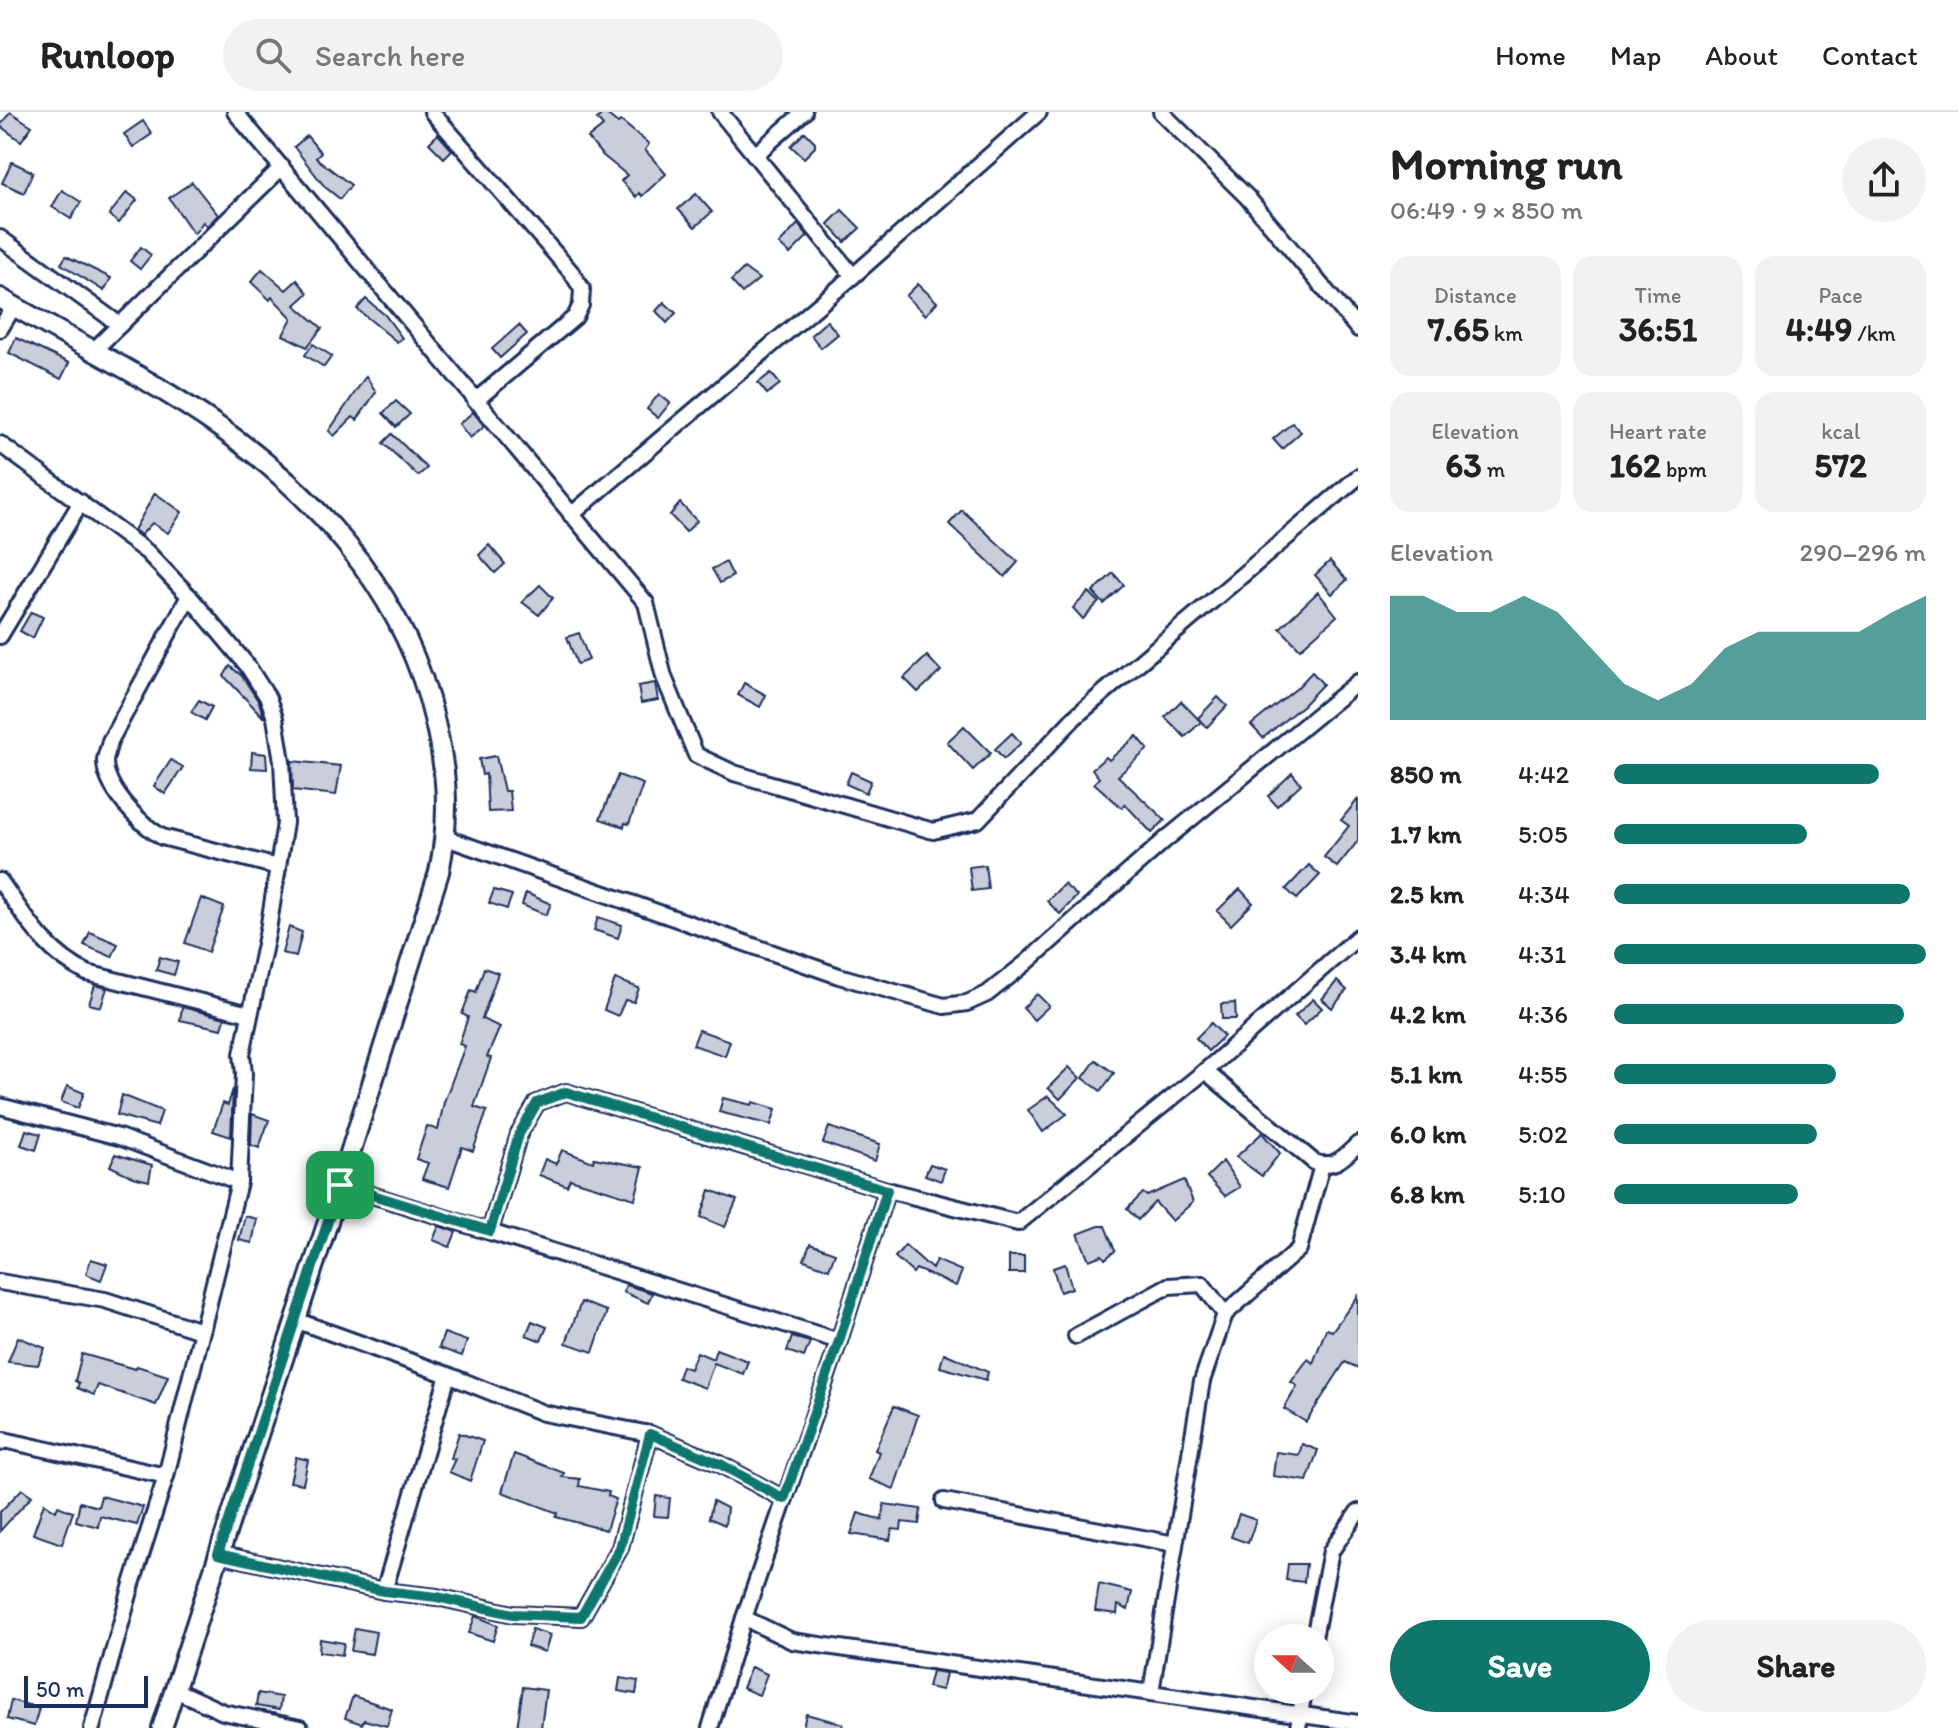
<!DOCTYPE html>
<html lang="en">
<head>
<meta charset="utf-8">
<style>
  :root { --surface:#fff; --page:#f2f2f2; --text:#222; --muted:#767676; --line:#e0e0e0; --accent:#0f766e }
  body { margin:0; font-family:Itim,sans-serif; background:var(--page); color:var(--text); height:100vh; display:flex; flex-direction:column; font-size:30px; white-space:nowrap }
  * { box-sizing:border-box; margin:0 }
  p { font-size:26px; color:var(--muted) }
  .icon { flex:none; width:44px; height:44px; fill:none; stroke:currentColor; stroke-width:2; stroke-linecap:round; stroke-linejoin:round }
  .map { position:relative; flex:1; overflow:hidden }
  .drawer { display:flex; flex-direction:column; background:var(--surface); width:600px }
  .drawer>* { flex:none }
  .needle { width:52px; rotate:291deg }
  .controls { position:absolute; left:1254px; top:1512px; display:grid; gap:16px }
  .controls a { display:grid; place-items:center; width:80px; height:80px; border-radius:50%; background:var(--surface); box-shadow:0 4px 20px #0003; font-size:40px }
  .scale { position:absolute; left:24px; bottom:20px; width:124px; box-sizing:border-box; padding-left:8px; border:4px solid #1b2f5e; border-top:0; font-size:22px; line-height:28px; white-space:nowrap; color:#1b2f5e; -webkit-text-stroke:6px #fff; paint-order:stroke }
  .pin { position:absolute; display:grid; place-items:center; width:68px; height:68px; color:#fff; margin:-34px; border-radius:16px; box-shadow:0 4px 12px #0006 }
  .round { display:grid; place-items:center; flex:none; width:84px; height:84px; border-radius:42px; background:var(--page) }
  .head { display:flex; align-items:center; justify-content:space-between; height:136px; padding:0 32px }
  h1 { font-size:44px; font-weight:700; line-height:60px }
  .metrics { display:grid; grid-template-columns:repeat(3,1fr); gap:12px; height:136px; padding:8px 32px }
  .metrics div { display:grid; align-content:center; border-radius:20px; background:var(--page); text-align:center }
  .metrics b { font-size:34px; font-weight:700 }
  .metrics small { font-size:22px; font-weight:400 }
  .metrics p { font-size:22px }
  .chart { height:224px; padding:16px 32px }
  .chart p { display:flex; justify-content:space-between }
  .chart svg { width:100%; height:144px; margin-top:8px; fill:var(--accent); opacity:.7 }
  .action { display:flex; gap:16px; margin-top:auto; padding:16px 32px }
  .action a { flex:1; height:92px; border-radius:48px; background:var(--accent); color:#fff; font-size:32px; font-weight:700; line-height:92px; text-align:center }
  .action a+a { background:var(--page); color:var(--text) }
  ul { padding:0 32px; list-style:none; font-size:26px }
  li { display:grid; grid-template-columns:128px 96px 1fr; align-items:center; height:60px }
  li i { height:20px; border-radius:10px; background:var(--accent) }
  header { display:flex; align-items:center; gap:48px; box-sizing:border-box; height:112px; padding:0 40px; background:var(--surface); border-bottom:2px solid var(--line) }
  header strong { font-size:38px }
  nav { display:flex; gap:44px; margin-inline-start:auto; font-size:28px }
  .search { width:560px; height:72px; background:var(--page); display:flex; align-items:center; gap:20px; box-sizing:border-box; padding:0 28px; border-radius:44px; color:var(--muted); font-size:30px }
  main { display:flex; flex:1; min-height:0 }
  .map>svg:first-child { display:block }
</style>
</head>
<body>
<header>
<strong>Runloop</strong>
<div class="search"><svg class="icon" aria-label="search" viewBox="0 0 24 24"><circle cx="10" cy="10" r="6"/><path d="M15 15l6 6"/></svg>Search here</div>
<nav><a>Home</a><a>Map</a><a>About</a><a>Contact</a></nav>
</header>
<main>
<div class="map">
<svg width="1358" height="1616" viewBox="0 0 1358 1616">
  <rect width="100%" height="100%" fill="#fff"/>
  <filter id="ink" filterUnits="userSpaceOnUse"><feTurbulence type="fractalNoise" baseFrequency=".0125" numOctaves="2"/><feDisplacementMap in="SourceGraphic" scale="16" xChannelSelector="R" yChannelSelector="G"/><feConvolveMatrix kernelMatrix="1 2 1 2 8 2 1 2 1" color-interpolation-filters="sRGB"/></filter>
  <g filter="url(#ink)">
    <g fill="#caceda" stroke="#1b2f5e" stroke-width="2">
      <path d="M10,0L32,14L21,29L0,14Z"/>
      <path d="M604,0L618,11L621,9L649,32L645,38L666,62L642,84L639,81L636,85L621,69L627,63L601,42L588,26L603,14L597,7Z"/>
      <path d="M143,9L152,22L133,35L124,22Z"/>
      <path d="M805,20L815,30V35L804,46L791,34Z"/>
      <path d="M438,22L452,38L444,46L429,31Z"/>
      <path d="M307,24L321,41L316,46L351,73L340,87L325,75L294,35Z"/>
      <path d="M12,50L33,60L24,81L2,71Z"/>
      <path d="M192,70L218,103L207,114L203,110L194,122L169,86Z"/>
      <path d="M62,78L81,90L71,107L52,95Z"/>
      <path d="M127,80L137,88L119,111L109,103Z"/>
      <path d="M696,82L712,100L695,115L678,97Z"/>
      <path d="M842,98L860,116L845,130L828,112Z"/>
      <path d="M798,112L808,124L790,142L779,132Z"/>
      <path d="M141,135L151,143L140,157L130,149Z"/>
      <path d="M66,144L111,166L104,179L61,152Z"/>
      <path d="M744,156L759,167L742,181L731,169Z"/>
      <path d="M262,157L286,178L297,168L308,181L295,193L322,216L307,235L283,223L292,206L272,185L270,188L251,170Z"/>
      <path d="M918,172L937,190L926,203L906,184Z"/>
      <path d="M366,187L385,203L402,226L397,230L357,197Z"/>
      <path d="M664,190L676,201L667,211L656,199Z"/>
      <path d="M827,209L838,222L821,236L811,223Z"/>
      <path d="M519,213L527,222L500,246L492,237Z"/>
      <path d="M16,226L69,251L61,267L9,241Z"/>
      <path d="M313,232L332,244L324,255L305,243Z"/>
      <path d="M771,261L780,272L767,282L758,271Z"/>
      <path d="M366,264L376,280L357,308L353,305L334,324L329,319Z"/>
      <path d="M659,282L670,291L658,306L647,297Z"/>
      <path d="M396,289L410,302L396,315L383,301Z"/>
      <path d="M473,300L484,314L470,326L459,312Z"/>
      <path d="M1292,311L1301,320L1282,337L1273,327Z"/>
      <path d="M392,322L427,356L418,364L383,331Z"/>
      <path d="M155,381L182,400L168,421L152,411L141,423L134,418Z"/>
      <path d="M680,391L697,409L686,420L670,403Z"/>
      <path d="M962,398L1018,450L1005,465L949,412Z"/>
      <path d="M489,433L505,452L495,461L479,443Z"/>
      <path d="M1330,449L1347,468L1332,482L1315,463Z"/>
      <path d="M726,450L733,464L720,471L712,457Z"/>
      <path d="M1113,461L1124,473L1104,492L1093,480Z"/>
      <path d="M540,473L553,486L539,503L522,490Z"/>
      <path d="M1089,480L1099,490L1083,507L1073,496Z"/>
      <path d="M1318,480L1337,504L1300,537L1280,516Z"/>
      <path d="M31,500L43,505L33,526L20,519Z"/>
      <path d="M579,521L589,548L577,552L567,525Z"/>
      <path d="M927,544L941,559L918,580L904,566Z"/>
      <path d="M230,554L242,564L259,590L264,606L224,564Z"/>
      <path d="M1312,560L1323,572L1303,593L1263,626L1251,613L1297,576Z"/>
      <path d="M655,571L658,588L641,591L638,574Z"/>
      <path d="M744,571L766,583L760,595L738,583Z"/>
      <path d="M1218,585L1227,594L1207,615L1198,606Z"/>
      <path d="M199,588L212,595L205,608L191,600Z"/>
      <path d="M1181,589L1201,610L1185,625L1165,605Z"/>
      <path d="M964,614L991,641L973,658L947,630Z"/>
      <path d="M1012,621L1021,631L1004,647L995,637Z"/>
      <path d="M1137,624L1148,637L1118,664L1165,708L1152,721L1125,692L1122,696L1094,671L1099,666L1092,657L1106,645L1109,648Z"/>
      <path d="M252,640L266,642L267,657L251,656Z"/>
      <path d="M496,644L504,679H509L511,699L488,700L486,662L482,663L479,647Z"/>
      <path d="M171,648L183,655L165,682L154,674Z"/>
      <path d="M292,649L341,654L336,683L293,678Z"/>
      <path d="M851,660L871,669L866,681L846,672Z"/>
      <path d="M1292,661L1301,672L1277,694L1268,684Z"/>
      <path d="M618,663L643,672L629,712L625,711L624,715L600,707Z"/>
      <path d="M1358,687V729L1337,755L1324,745L1349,714L1341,708Z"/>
      <path d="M985,753L988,777L972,779L969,755Z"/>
      <path d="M1309,753L1320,763L1297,787L1286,777Z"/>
      <path d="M1064,772L1077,784L1060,802L1047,789Z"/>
      <path d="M1240,777L1253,791L1231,813L1217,799Z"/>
      <path d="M494,778L512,783L507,797L489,791Z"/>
      <path d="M526,781L551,792L546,803L522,793Z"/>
      <path d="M201,786L224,795L208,840L185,831Z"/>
      <path d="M598,805L622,813L618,826L594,818Z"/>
      <path d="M289,815L302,820L296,845L282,841Z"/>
      <path d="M90,820L118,832L112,845L84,833Z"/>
      <path d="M160,845L178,850L174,863L156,858Z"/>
      <path d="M484,856L498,861L482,907L500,915L487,945L491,946L474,995L487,999L473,1039L462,1035L449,1075L422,1067L428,1051L416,1047L427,1014L438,1018L444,990L465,934L459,932L468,905L462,902L471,878L476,880Z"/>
      <path d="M615,867L639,876L634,890L625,888L618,904L604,898Z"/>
      <path d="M1337,869L1347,878L1332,896L1322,887Z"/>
      <path d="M95,873L107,876L101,895L89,892Z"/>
      <path d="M1037,882L1049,894L1034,908L1023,896Z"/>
      <path d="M1313,887L1322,896L1304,913L1295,904Z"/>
      <path d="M1235,891L1236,907H1222L1221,892Z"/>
      <path d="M182,895L225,906L222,917L180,908Z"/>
      <path d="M1211,911L1224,924L1208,939L1196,926Z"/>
      <path d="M699,918L730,929L725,944L693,933Z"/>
      <path d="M1096,948L1114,961L1101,979L1083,966Z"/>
      <path d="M1069,955L1080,966L1060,987L1048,976Z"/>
      <path d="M67,974L84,981L78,996L61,990Z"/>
      <path d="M233,977L231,1025L213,1019L223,991L228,993Z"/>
      <path d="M122,983L162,999L157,1014L117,1003Z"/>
      <path d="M1048,984L1067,1002L1043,1020L1028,998Z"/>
      <path d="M723,986L752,993L753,990L776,997L771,1013L719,1000Z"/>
      <path d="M252,1002L269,1008L259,1036L251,1033Z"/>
      <path d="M829,1015L880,1032L875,1049L823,1031Z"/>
      <path d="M26,1018L41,1022L36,1038L21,1033Z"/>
      <path d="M1262,1021L1280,1041L1262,1064L1236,1045Z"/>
      <path d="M562,1038L593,1050L594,1046L643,1055L635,1087L570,1067L567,1074L539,1063L545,1047L556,1052Z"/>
      <path d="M115,1042L152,1053L149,1069L133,1065L110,1054Z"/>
      <path d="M1223,1049L1240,1075L1225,1084L1207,1065Z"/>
      <path d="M930,1052L945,1057L941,1069L925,1063Z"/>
      <path d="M1184,1068L1193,1090L1172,1109L1155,1090L1138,1108L1127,1097L1143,1081L1147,1084Z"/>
      <path d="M710,1078L737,1088L725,1115L701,1105Z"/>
      <path d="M245,1104L257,1107L252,1131L239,1128Z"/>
      <path d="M439,1114L456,1120L450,1135L433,1128Z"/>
      <path d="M1099,1114H1105L1115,1139L1105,1147L1102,1143L1089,1148L1078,1122Z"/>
      <path d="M810,1132L835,1141L829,1157L804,1148Z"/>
      <path d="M905,1133L932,1157L936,1148L962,1159L956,1174L916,1157L913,1161L895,1145Z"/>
      <rect x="1009" y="1144" width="15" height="17"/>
      <path d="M91,1147L107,1152L101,1168L86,1162Z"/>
      <path d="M1065,1152L1072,1176L1060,1180L1053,1156Z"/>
      <path d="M626,1173L652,1181L648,1191L623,1180Z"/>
      <path d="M1358,1184V1256L1345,1250L1306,1310L1284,1297L1297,1274L1291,1270L1308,1247L1313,1251L1326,1217L1332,1219Z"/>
      <path d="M581,1190L607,1199L593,1240L566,1231Z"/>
      <path d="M532,1209L547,1215L541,1229L526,1223Z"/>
      <path d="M444,1221L467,1229L462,1244L439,1236Z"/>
      <path d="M18,1225L45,1236L38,1253L8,1250Z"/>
      <path d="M792,1225L810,1230L804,1245L787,1239Z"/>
      <path d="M716,1237L748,1249L743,1262L714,1251L705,1276L678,1266L682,1254L690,1257L697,1240L713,1247Z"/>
      <path d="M944,1241L988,1260L986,1268L940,1255Z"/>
      <path d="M82,1242L135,1257L137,1254L168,1264L156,1293L98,1273L94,1283L77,1276L79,1271L75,1269Z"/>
      <path d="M894,1294L918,1303L894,1377L869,1367L879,1340L875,1338Z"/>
      <path d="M459,1321L483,1329L470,1369L449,1360L455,1347L451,1346Z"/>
      <path d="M1302,1332L1318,1338L1307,1369L1273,1364L1276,1340L1299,1343Z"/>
      <path d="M514,1342L564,1361L562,1365L580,1367L579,1374L609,1380L608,1384L616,1387L606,1418L556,1405L558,1401L502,1380Z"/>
      <path d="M296,1345L308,1348L303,1372L290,1370Z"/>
      <path d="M22,1377L32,1384L0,1419V1400Z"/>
      <path d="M101,1384L143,1395L137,1413L100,1404L98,1415L76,1409L80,1390L98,1395Z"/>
      <path d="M656,1384L670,1386L668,1405L654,1404Z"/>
      <path d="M713,1389L727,1396L725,1413L709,1406Z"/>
      <path d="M44,1391L56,1399L58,1394L73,1400L62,1432L33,1422Z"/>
      <path d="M884,1392L921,1397L919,1412L902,1410L901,1418L892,1417L890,1428L851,1422L858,1401L882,1408Z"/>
      <path d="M1239,1402L1256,1408L1248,1431L1231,1425Z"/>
      <path d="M1288,1452H1306L1304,1470L1286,1468Z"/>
      <path d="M1099,1472L1132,1480L1128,1498L1118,1493L1117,1502L1095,1499Z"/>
      <path d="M475,1504L498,1513L493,1529L469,1521Z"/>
      <path d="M355,1516L376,1520L372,1542L351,1539Z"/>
      <path d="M532,1517L550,1523L545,1540L527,1534Z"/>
      <path d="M320,1527L344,1531L342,1543L319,1540Z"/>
      <path d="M751,1555L767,1562L759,1583L742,1576Z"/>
      <path d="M932,1559L946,1561L942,1578L928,1575Z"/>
      <path d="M620,1566L638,1569L636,1582L618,1579Z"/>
      <path d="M523,1575L546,1578L541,1616H517Z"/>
      <path d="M258,1581L281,1585L279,1598L256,1594Z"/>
      <path d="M353,1584L392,1597L387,1614L364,1608L362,1612L345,1606Z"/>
      <path d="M11,1588L39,1596L34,1614L7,1607Z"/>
      <path d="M806,1602L843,1612L842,1616H803Z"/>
    </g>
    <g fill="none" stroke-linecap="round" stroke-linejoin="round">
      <defs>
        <g id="minor">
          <path d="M235,0L646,491L664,565L696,643L734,661L933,719L978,708L1075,605L1358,365"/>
          <path d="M432,0L572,161L582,177L581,193L575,205L475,289"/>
          <path d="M720,0L853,164"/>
          <path d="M1161,0L1248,86L1358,217"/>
          <path d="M755,43L804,0"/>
          <path d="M0,126L120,213"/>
          <path d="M0,217L14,194"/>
          <path d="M93,239L282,55"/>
          <path d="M0,332L147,440L189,484L247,553L268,586L275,606L282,649L285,711L268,818L242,942L244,962L239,1070L166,1364L132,1472L92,1616"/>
          <path d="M571,403L853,164L1039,0"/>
          <path d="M189,484L110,629C109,635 106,642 105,648C104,676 140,712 162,725L278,755"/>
          <path d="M0,524L81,390"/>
          <path d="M446,726L839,864L944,894L967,891L987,882L1026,851L1165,728L1358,570"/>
          <path d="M0,769C27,807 45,840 87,861L249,902"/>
          <path d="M1205,959L1314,1050C1334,1058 1345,1044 1358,1032"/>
          <path d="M0,994L119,1025L239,1070"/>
          <path d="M340,1073L839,1229L887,1078"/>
          <path d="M490,1119L519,1022L537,991L566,980L887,1078L1018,1111L1205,959L1358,825"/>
          <path d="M0,1170L105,1188L201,1219"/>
          <path d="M295,1208L448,1263L543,1301L650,1322L720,1352L784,1387"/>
          <path d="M1076,1224L1168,1174L1202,1172L1225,1202"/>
          <path d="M0,1331L4,1328L166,1364"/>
          <path d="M944,1389L1175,1432"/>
          <path d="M218,1442L384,1479L437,1485L513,1502L581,1505L620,1436L650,1322"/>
          <path d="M384,1479L448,1263"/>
          <path d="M744,1506L792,1529L1358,1611"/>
          <path d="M1314,1526L1331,1439L1358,1400"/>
          <path d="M175,1578L223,1600L300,1616"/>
          <path d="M1151,1580L1202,1269L1225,1202L1299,1137L1322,1053"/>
          <path d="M710,1616L744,1506L839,1229"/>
          <path d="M1298,1616L1304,1578"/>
        </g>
        <path id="tertiary" d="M0,186C72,229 150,266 219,315C315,383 396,473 429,587C446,649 452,697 439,760L340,1073L162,1616"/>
      </defs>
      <use href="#minor" stroke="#1b2f5e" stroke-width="20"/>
      <use href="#tertiary" stroke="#1b2f5e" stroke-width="24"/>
      <use href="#minor" stroke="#fff" stroke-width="14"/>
      <use href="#tertiary" stroke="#fff" stroke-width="18"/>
    </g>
  </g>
  <g fill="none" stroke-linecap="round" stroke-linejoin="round" filter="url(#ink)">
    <defs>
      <path id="route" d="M566,980L887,1078L839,1229L784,1387L720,1352L650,1322L620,1436L581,1505L513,1502L437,1485L384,1479L218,1442L340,1073L490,1119L519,1022L537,991Z"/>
    </defs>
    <use href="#route" stroke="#fff" stroke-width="16"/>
    <use href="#route" stroke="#0f766e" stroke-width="10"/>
  </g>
</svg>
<div class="controls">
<a><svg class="needle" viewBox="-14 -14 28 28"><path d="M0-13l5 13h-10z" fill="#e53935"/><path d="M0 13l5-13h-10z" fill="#767676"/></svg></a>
</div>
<div class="scale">50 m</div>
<div class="pin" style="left:340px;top:1073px;background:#1e9e55"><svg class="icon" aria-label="arrive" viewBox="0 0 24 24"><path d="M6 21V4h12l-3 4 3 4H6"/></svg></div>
</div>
<section class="drawer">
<div class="head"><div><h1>Morning run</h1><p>06:49 · 9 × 850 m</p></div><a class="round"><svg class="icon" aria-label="share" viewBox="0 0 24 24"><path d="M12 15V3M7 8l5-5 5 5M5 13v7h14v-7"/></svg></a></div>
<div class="metrics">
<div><p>Distance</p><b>7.65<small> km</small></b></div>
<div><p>Time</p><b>36:51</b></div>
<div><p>Pace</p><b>4:49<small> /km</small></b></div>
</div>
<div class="metrics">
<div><p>Elevation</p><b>63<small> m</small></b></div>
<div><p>Heart rate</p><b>162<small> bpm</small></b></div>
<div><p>kcal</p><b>572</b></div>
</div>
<div class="chart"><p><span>Elevation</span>290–296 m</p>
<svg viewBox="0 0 160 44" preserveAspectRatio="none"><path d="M0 44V6L10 6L20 11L30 11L40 6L50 11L60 22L70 33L80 38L90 33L100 22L110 17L120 17L130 17L140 17L150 11L160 6V44z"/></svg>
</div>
<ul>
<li><b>850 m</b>4:42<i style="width:85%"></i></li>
<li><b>1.7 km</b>5:05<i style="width:62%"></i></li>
<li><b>2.5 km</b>4:34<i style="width:95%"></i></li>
<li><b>3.4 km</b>4:31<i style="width:100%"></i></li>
<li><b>4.2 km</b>4:36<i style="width:93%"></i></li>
<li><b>5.1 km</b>4:55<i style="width:71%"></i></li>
<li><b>6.0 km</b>5:02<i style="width:65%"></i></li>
<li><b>6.8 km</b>5:10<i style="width:59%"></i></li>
</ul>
<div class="action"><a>Save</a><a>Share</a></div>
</section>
</main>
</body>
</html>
